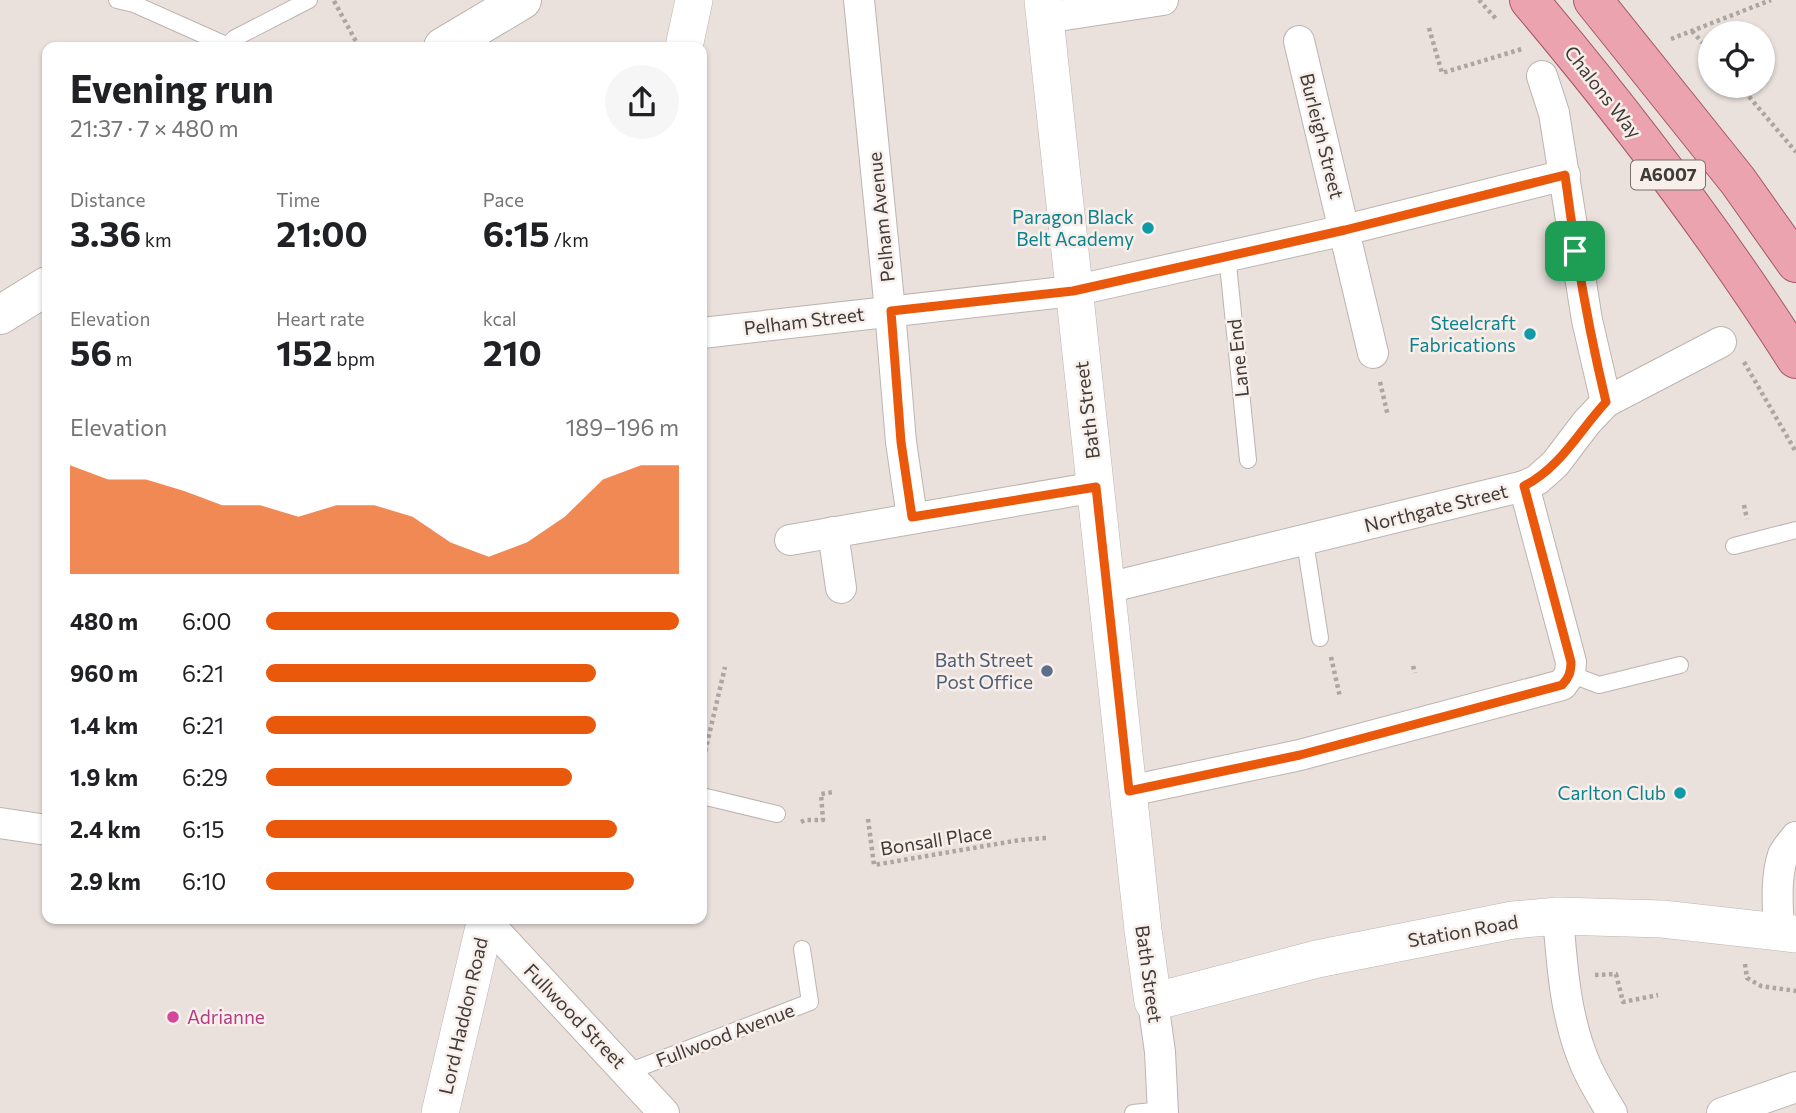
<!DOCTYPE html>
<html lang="en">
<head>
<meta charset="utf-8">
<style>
  :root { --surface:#fff; --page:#f6f6f6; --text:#202124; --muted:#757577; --accent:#ea580c }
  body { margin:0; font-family:Commissioner,sans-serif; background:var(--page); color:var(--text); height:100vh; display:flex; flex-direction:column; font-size:26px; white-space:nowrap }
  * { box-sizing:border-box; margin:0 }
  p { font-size:23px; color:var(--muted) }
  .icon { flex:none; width:38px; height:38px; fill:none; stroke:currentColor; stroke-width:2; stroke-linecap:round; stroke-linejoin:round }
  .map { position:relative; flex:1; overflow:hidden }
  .panel { position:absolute; left:42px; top:42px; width:665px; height:882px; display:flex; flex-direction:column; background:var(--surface); border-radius:14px; box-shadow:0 2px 5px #0004 }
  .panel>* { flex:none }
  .controls { position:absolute; left:1698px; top:21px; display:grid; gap:14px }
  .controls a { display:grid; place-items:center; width:77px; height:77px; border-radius:50%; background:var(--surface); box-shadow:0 2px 5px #0004; font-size:35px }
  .pin { position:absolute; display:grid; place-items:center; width:60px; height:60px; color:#fff; margin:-30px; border-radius:14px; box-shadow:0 4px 10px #0006 }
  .round { display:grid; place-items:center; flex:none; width:74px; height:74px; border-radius:37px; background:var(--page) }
  .headline { display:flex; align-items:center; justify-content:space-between; height:119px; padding:0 28px }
  h1 { font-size:38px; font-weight:700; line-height:52px }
  .figures { display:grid; grid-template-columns:repeat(3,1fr); gap:10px; height:119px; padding:7px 28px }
  .figures div { display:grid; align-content:center }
  .figures b { font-size:35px; font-weight:700 }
  .figures small { font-size:19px; font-weight:400 }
  .figures p { font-size:19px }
  .chart { height:196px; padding:14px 28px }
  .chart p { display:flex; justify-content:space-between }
  .chart svg { width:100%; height:126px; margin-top:7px; fill:var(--accent); opacity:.7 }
  ul { padding:0 28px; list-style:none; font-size:23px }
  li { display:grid; grid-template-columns:112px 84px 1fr; align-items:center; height:52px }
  li i { height:18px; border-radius:9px; background:var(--accent) }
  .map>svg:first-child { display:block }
</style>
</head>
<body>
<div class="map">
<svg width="1796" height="1113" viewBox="0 0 1796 1113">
  <rect width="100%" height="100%" fill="#eae1dc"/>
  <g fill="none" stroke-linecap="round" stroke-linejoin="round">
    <defs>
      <g id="service">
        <path d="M117,0L134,4L226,45"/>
        <path d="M226,47L235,38L309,0"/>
        <path d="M1227,255L1248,460"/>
        <path d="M1305,542L1320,638"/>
        <path d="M1734,546L1796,530"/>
        <path d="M1570,674L1599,685L1680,665"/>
        <path d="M702,796L777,814"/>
        <path d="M628,1072L810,1002L802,949"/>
        <path d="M1133,1113L1163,1110"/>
      </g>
      <g id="minor">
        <path d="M859,0L890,311L901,442L912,517"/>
        <path d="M1045,18L1163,0"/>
        <path d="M1299,41L1373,353"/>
        <path d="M1542,76L1554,113L1587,320L1606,402"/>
        <path d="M702,333L1073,291L1345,230L1565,175"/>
        <path d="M833,532L841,588"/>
        <path d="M790,540L1096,487"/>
        <path d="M1107,588L1524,486L1537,480L1555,464L1587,422L1606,402L1721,342"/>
        <path d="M1129,791L1300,755L1562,685L1570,674L1571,662L1524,486"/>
        <path d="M0,823L47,830"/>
        <path d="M1558,916C1562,965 1565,1015 1584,1061C1591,1079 1602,1096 1612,1113"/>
        <path d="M485,920L664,1113"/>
        <path d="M1779,933C1778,908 1775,879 1783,855C1786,849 1792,842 1796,837"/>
        <path d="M1153,1002L1160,1052L1163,1113"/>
        <path d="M1722,1113L1796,1087"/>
      </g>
      <g id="tertiary">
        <path d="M1043,0L1143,930L1153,1002L1317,959L1513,920L1558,916L1662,919L1796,934"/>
        <path d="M684,47L694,0"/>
        <path d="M440,1113L486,919"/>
      </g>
      <g id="secondary">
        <path d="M443,47L522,0"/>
        <path d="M0,315L47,286"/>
      </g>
      <g id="primary">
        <path d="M1529,0C1625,114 1716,233 1796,359"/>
        <path d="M1593,0L1738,181L1796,263"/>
      </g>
    </defs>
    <use href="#service" stroke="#bdb4b0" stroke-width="18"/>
    <use href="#minor" stroke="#bdb4b0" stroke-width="32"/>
    <use href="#tertiary" stroke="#bdb4b0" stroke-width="38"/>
    <use href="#secondary" stroke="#bdb4b0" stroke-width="40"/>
    <use href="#primary" stroke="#a75765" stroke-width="40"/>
    <g stroke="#aca5a2" stroke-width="4.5" stroke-dasharray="3.5 3.5" stroke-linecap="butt">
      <path d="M1479,0L1497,20"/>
      <path d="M334,1L359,47"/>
      <path d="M1429,28L1442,73L1522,49"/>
      <path d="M1692,31L1710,51"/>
      <path d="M1671,39L1771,0"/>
      <path d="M1740,86L1796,152"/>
      <path d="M1744,362L1796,452"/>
      <path d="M1380,382L1388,416"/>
      <path d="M1744,505L1747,519"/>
      <path d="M1331,657L1340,697"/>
      <path d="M1413,666L1415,673"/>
      <path d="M702,765L725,667"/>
      <path d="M868,819L874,865L1020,840L1047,838"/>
      <path d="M801,822L805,820H823L821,794L834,792"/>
      <path d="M1745,964L1747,978L1761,986L1796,991"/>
      <path d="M1595,975L1616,974L1623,1002L1658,995"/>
    </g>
    <use href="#service" stroke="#fff" stroke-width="16"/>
    <use href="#minor" stroke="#fff" stroke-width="30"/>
    <use href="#tertiary" stroke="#fff" stroke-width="37"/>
    <use href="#secondary" stroke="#fff" stroke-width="38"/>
    <use href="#primary" stroke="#eca3b0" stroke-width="38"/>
  </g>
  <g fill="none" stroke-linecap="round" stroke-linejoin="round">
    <defs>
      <path id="route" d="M1565,175C1575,252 1588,327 1606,402C1579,431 1560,468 1524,486L1571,662C1571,672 1569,678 1562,685L1300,755L1129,791L1096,487L912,517L901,442L891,311L1073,291L1345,230Z"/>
    </defs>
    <use href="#route" stroke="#fff" stroke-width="14"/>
    <use href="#route" stroke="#ea580c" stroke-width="9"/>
  </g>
  <g fill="#0f9aa8" stroke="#f8eeea" stroke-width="2.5">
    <circle cx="1148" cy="228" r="7"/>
    <circle cx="1530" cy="334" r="7"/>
    <circle cx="1680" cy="793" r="7"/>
  </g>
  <circle fill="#5c6f8a" stroke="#f8eeea" stroke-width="2.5" cx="1047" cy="671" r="7"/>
  <circle fill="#d1479c" stroke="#f8eeea" stroke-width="2.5" cx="173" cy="1017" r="7"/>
  <g text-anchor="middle" stroke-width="5" stroke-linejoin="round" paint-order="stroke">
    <rect fill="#f8eeea" stroke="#76716e" stroke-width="2" x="1631" y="160.5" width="74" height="29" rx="5"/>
    <g font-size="18" font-weight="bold" fill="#3e3b39">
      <text x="1668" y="181">A6007</text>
    </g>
    <g font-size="19" fill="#3e3b39" stroke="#f8eeea">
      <text transform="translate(1603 92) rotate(52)" y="7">Chalons Way</text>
      <text transform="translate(1322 136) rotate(76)" y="7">Burleigh Street</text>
      <text transform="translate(881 217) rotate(-96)" y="7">Pelham Avenue</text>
      <text transform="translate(804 321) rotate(-7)" y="7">Pelham Street</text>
      <text transform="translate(1238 358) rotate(-96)" y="7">Lane End</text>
      <text transform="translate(1087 410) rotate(-97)" y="7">Bath Street</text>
      <text transform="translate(1436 508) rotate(-14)" y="7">Northgate Street</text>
      <text transform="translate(936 840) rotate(-9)" y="7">Bonsall Place</text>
      <text transform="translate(1463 931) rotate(-10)" y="7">Station Road</text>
      <text transform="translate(1149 974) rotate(82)" y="7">Bath Street</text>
      <text transform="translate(463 1016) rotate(-77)" y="7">Lord Haddon Road</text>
      <text transform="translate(575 1016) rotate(46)" y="7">Fullwood Street</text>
      <text transform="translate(725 1035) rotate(-21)" y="7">Fullwood Avenue</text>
    </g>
    <g font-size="19" fill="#0d838f" stroke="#f8eeea" text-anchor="end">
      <text x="1134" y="224">Paragon Black<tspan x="1134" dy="22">Belt Academy</tspan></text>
      <text x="1516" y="330">Steelcraft<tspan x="1516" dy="22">Fabrications</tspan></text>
      <text x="1666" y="800">Carlton Club</text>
    </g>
    <g font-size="19" fill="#4e5e75" stroke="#f8eeea" text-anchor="end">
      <text x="1033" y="667">Bath Street<tspan x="1033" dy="22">Post Office</tspan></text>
    </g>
    <g font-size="19" fill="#b23c85" stroke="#f8eeea" text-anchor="start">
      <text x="187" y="1024">Adrianne</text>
    </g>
  </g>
</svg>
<div class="controls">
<a><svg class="icon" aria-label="locate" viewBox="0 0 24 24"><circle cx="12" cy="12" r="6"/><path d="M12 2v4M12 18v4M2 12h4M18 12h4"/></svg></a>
</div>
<div class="pin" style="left:1575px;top:251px;background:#1e9e55"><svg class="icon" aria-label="arrive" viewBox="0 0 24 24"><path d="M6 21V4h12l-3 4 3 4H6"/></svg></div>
<section class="panel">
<div class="headline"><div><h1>Evening run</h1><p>21:37 · 7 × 480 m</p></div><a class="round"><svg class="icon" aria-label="share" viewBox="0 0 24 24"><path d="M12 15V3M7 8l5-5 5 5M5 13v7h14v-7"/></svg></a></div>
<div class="figures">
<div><p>Distance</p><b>3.36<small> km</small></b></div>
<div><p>Time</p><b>21:00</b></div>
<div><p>Pace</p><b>6:15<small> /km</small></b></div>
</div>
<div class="figures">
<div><p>Elevation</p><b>56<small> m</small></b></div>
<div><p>Heart rate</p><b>152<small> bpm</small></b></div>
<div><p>kcal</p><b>210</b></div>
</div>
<div class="chart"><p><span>Elevation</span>189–196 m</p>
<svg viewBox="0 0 160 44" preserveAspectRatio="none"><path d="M0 44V6L10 11L20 11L30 15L40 20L50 20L60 24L70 20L80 20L90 24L100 33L110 38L120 33L130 24L140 11L150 6L160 6V44z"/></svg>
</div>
<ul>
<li><b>480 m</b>6:00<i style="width:100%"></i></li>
<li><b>960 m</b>6:21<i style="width:80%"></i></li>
<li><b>1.4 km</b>6:21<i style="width:80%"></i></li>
<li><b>1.9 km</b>6:29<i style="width:74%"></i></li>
<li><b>2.4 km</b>6:15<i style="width:85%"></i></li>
<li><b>2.9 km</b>6:10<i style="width:89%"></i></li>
</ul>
</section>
</div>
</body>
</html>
